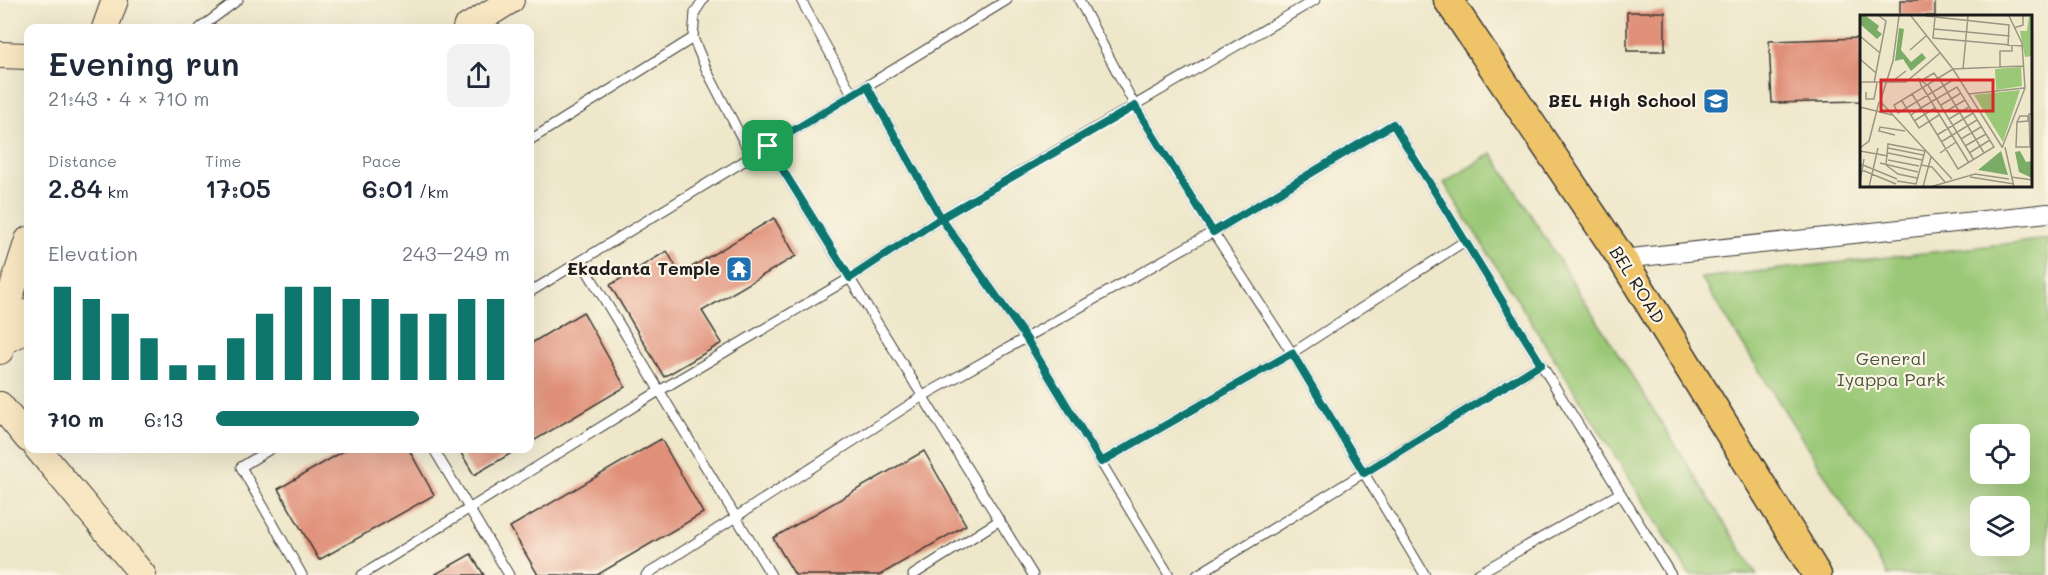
<!DOCTYPE html>
<html lang="en">
<head>
<meta charset="utf-8">
<style>
  :root { --surface:#fff; --page:#f2f2f3; --text:#1f2937; --muted:#747a83; --accent:#0f766e }
  body { margin:0; font-family:Mali,sans-serif; background:var(--page); color:var(--text); height:100vh; display:flex; flex-direction:column; font-size:22px; white-space:nowrap }
  * { box-sizing:border-box; margin:0 }
  p { font-size:20px; color:var(--muted) }
  .icon { flex:none; width:33px; height:33px; fill:none; stroke:currentColor; stroke-width:2; stroke-linecap:round; stroke-linejoin:round }
  .map { position:relative; flex:1; overflow:hidden }
  .details { position:absolute; left:24px; top:24px; width:510px; height:429px; display:flex; flex-direction:column; background:var(--surface); border-radius:12px; box-shadow:0 6px 24px #0002 }
  .details>* { flex:none }
  .tools { position:absolute; left:1970px; top:424px; display:grid; gap:12px }
  .tools a { display:grid; place-items:center; width:60px; height:60px; border-radius:12px; background:var(--surface); box-shadow:0 6px 24px #0002; font-size:30px }
  .pin { position:absolute; display:grid; place-items:center; width:51px; height:51px; color:#fff; margin:-26px; border-radius:12px; box-shadow:0 3px 9px #0006 }
  .round { display:grid; place-items:center; flex:none; width:63px; height:63px; border-radius:12px; background:var(--page) }
  .summary { display:flex; align-items:center; justify-content:space-between; height:102px; padding:0 24px }
  h1 { font-size:33px; font-weight:600; line-height:45px }
  .figures { display:grid; grid-template-columns:repeat(3,1fr); gap:9px; height:102px; padding:6px 24px }
  .figures div { display:grid; align-content:center }
  .figures b { font-size:26px; font-weight:600 }
  .figures small { font-size:16px; font-weight:400 }
  .figures p { font-size:16px }
  .chart { height:168px; padding:12px 24px }
  .chart p { display:flex; justify-content:space-between }
  .chart svg { width:100%; height:108px; margin-top:6px; stroke:var(--accent); stroke-width:6 }
  ul { padding:0 24px; list-style:none; font-size:20px }
  li { display:grid; grid-template-columns:96px 72px 1fr; align-items:center; height:45px }
  li i { height:15px; border-radius:8px; background:var(--accent) }
  .map>svg:first-child { display:block }
</style>
</head>
<body>
<div class="map">
<svg width="2048" height="575" viewBox="0 0 2048 575">
  <rect width="100%" height="100%" fill="#fcf5e5"/>
  <filter id="ink" filterUnits="userSpaceOnUse"><feTurbulence type="fractalNoise" baseFrequency=".0167" numOctaves="2"/><feDisplacementMap in="SourceGraphic" scale="12" xChannelSelector="R" yChannelSelector="G"/><feConvolveMatrix kernelMatrix="1 2 1 2 8 2 1 2 1" color-interpolation-filters="sRGB"/></filter>
  <filter id="wash" filterUnits="userSpaceOnUse"><feTurbulence type="fractalNoise" baseFrequency=".008" numOctaves="4" result="noise"/><feDisplacementMap in="SourceGraphic" scale="24" xChannelSelector="R" yChannelSelector="G"/><feGaussianBlur stdDeviation="1.35" result="paint"/><feColorMatrix in="noise" values="0 0 0 0 0 0 0 0 0 0 0 0 0 0 0 0 0 1.4 0 .05"/><feComposite in="paint" operator="in"/></filter>
  <g filter="url(#wash)">
    <rect width="100%" height="100%" fill="#eee7ca"/>
    <g fill="#9ac876" stroke="#5b7249" stroke-width="1.5" fill-rule="evenodd">
      <path d="M1492,153L1757,575H1690L1444,183Z"/>
      <path d="M2048,239V575H1888L1701,278ZM1980,435H2019V474H1980ZM1980,507H2019V546H1980Z"/>
    </g>
    <g id="blocks">
      <g fill="#e09079">
        <rect x="1900" y="0" width="35" height="16"/>
        <rect x="1627" y="12" width="38" height="39"/>
        <path d="M1862,38V101L1772,103L1769,41Z"/>
        <path d="M774,218L796,256L702,311L722,343L664,377L610,285L667,251L680,274Z"/>
        <path d="M583,312L625,387L530,443V344Z"/>
        <path d="M661,439L703,513L597,575H538L510,527Z"/>
        <path d="M349,448H408L434,495L319,560L278,489Z"/>
        <path d="M458,448H520L474,475Z"/>
        <path d="M924,451L966,525L880,575H795L773,538Z"/>
        <path d="M471,554L484,575H434Z"/>
      </g>
    </g>
  </g>
  <g filter="url(#ink)">
    <use href="#blocks" fill-opacity="0" stroke="#3c3a36" stroke-width="1.5"/>
    <g fill="none" stroke-linecap="round" stroke-linejoin="round">
      <defs>
        <g id="lane">
          <path d="M703,0L695,12L693,38L707,71L751,156"/>
          <path d="M801,0L852,94"/>
          <path d="M1079,0L1135,106L1213,232L1292,353L1425,575"/>
          <path d="M200,28L238,0"/>
          <path d="M867,86L941,218L1026,338L1169,575"/>
          <path d="M530,140L693,38"/>
          <path d="M768,146L1033,575"/>
          <path d="M581,261L771,575"/>
          <path d="M530,292L1007,0"/>
          <path d="M272,448L241,467L302,575"/>
          <path d="M433,448L509,575"/>
          <path d="M1101,462L1292,353L1465,241"/>
          <path d="M362,575L659,391L850,278L941,218L1315,0"/>
          <path d="M646,575L923,396L1213,232L1393,124L1671,575"/>
          <path d="M913,575L1000,520"/>
          <path d="M1197,575L1541,364"/>
          <path d="M1476,575L1620,493"/>
        </g>
        <path id="street" d="M1622,259L2048,213"/>
        <g id="secondary">
          <path d="M105,28L115,0"/>
          <path d="M466,28L511,0"/>
          <path d="M0,55L28,56"/>
          <path d="M3,341L21,333L28,312"/>
          <path d="M0,351L3,341L1,325L28,240"/>
          <path d="M0,405L28,439"/>
          <path d="M37,448L143,575"/>
        </g>
        <path id="primary" d="M1448,0L1622,259L1817,575"/>
      </defs>
      <use href="#lane" stroke="#3c3a36" stroke-width="11"/>
      <use href="#street" stroke="#3c3a36" stroke-width="20"/>
      <use href="#secondary" stroke="#3c3a36" stroke-width="28"/>
      <use href="#primary" stroke="#3c3a36" stroke-width="31"/>
      <use href="#lane" stroke="#fff" stroke-width="9"/>
      <use href="#street" stroke="#fff" stroke-width="18"/>
      <use href="#secondary" stroke="#f9e7c3" stroke-width="26"/>
      <use href="#primary" stroke="#efc469" stroke-width="28"/>
    </g>
  </g>
  <g fill="none" stroke-linecap="round" stroke-linejoin="round" filter="url(#ink)">
    <defs>
      <path id="route" d="M768,146L850,278L941,218L1026,338L1101,462L1292,353L1364,473L1541,364L1393,124L1213,232L1135,106L941,218L867,86L768,146"/>
    </defs>
    <use href="#route" stroke="#fff" stroke-width="12"/>
    <use href="#route" stroke="#0f766e" stroke-width="8"/>
  </g>
  <defs>
    <symbol id="school-square" viewBox="-11 -11 22 22"><rect x="-9" y="-9" width="18" height="18" rx="4" fill="#1f6fb2" stroke="#fcf5e5"/><path d="M0-5L7-2L0 1L-7-2ZM-4 1L0 2.5L4 1V4Q0 6-4 4Z" fill="#fff"/></symbol>
    <symbol id="temple-square" viewBox="-11 -11 22 22"><rect x="-9" y="-9" width="18" height="18" rx="4" fill="#1f6fb2" stroke="#fcf5e5"/><path d="M0-6L5-2H3V0L6.5 2.5H4V6H1.5V3h-3V6H-4V2.5H-6.5L-3 0V-2H-5Z" fill="#fff"/></symbol>
  </defs>
  <g fill-rule="evenodd">
    <use href="#school-square" x="1701" y="86" width="30" height="30"/>
    <use href="#temple-square" x="724" y="254" width="30" height="30"/>
  </g>
  <g text-anchor="middle" stroke-width="4.5" stroke-linejoin="round" paint-order="stroke">
    <g font-size="18" font-weight="bold" fill="#1c1c1c" stroke="#fcf5e5" text-anchor="end">
      <text x="1696" y="107">BEL High School</text>
      <text x="720" y="275">Ekadanta Temple</text>
    </g>
    <g font-size="18" fill="#1c1c1c" stroke="#fcf5e5">
      <text transform="translate(1637 285) rotate(58)" y="6">BEL ROAD</text>
    </g>
    <g font-size="18" fill="#48583c" stroke="#fcf5e5">
      <text x="1891" y="365">General<tspan x="1891" dy="21">Iyappa Park</tspan></text>
    </g>
  </g>
  <g transform="translate(1860 15)">
    <rect width="172" height="172" fill="#eee7ca"/>
    <path d="M169,1H172V41L165,42L160,16H167ZM161,52L162,71L136,75L135,54ZM160,75L143,127L114,80Z" fill="#9ac876"/>
    <path d="M0,1H6L19,11L17,15L22,19L17,24L0,9ZM39,13L44,14L41,35L51,47L62,38L66,43L51,56L43,44L35,46ZM141,136L148,160L118,155ZM160,136L166,147L172,146V163L159,157L155,137Z" fill="#7bac67"/>
    <path fill="none" stroke="#9a9684" stroke-width="1.5" d="M51,1L93,54L142,132M66,1L149,10L148,31M75,2L73,23L162,31M154,13L163,10V1M74,14L150,21M0,21L20,38M50,35L66,21M0,44L16,58M140,52V36H152V31M103,54L108,1M79,63L124,138M64,64L74,58L78,64M93,65L38,98L34,90L93,54L163,51M0,67H46L80,38M14,68L26,6L19,1M30,68L46,56M68,70L114,145M62,73L59,64L67,70M63,73L109,148M6,77V84H14L17,68M109,79L164,73M21,84L33,46L39,1M0,85L1,67M20,86L92,164M42,86L59,113L79,100M81,90L101,78M0,92L32,100M85,97L105,85M51,100L61,93L71,87L97,72L134,132L98,154L61,93L52,79M89,104L109,92M54,106L75,93M157,107L160,101H168V106L157,107L156,132H170L169,99H173M35,120L19,116L20,112L45,116M77,120L113,98M101,124L121,112M81,127L117,105M105,131L126,119M145,132L154,172M0,133L9,126L19,87M28,133L63,140M142,133L165,73L162,28L149,1M0,136L28,141M28,138L62,145M80,138L96,127M109,138L130,125M4,144L3,150L37,164M28,145L59,151M20,148L58,157M0,150H3L0,167M26,150L28,129L65,136L56,169L37,166M26,150L38,159L57,163M61,150L72,152L85,167M2,155L36,169M110,162L154,169M151,162L173,165M9,172L18,133M63,172L71,142M70,172L115,159L149,164"/>
    <path fill="#d62828" fill-opacity="0.15" stroke="#d62828" stroke-width="3" d="M21,65H133V96H21Z"/>
    <rect width="172" height="172" fill="none" stroke="#1c1c1c" stroke-width="3"/>
  </g>
</svg>
<div class="tools">
<a><svg class="icon" aria-label="locate" viewBox="0 0 24 24"><circle cx="12" cy="12" r="6"/><path d="M12 2v4M12 18v4M2 12h4M18 12h4"/></svg></a>
<a><svg class="icon" aria-label="layers" viewBox="0 0 24 24"><path d="M12 4l9 5-9 5-9-5zM3 14l9 5 9-5"/></svg></a>
</div>
<div class="pin" style="left:768px;top:146px;background:#1e9e55"><svg class="icon" aria-label="arrive" viewBox="0 0 24 24"><path d="M6 21V4h12l-3 4 3 4H6"/></svg></div>
<section class="details">
<div class="summary"><div><h1>Evening run</h1><p>21:43 · 4 × 710 m</p></div><a class="round"><svg class="icon" aria-label="share" viewBox="0 0 24 24"><path d="M12 15V3M7 8l5-5 5 5M5 13v7h14v-7"/></svg></a></div>
<div class="figures">
<div><p>Distance</p><b>2.84<small> km</small></b></div>
<div><p>Time</p><b>17:05</b></div>
<div><p>Pace</p><b>6:01<small> /km</small></b></div>
</div>
<div class="chart"><p><span>Elevation</span>243–249 m</p>
<svg viewBox="0 0 160 44" preserveAspectRatio="none"><path d="M5 44V6M15 44V11M25 44V17M35 44V27M45 44V38M55 44V38M65 44V27M75 44V17M85 44V6M95 44V6M105 44V11M115 44V11M125 44V17M135 44V17M145 44V11M155 44V11"/></svg>
</div>
<ul>
<li><b>710 m</b>6:13<i style="width:69%"></i></li>
</ul>
</section>
</div>
</body>
</html>
